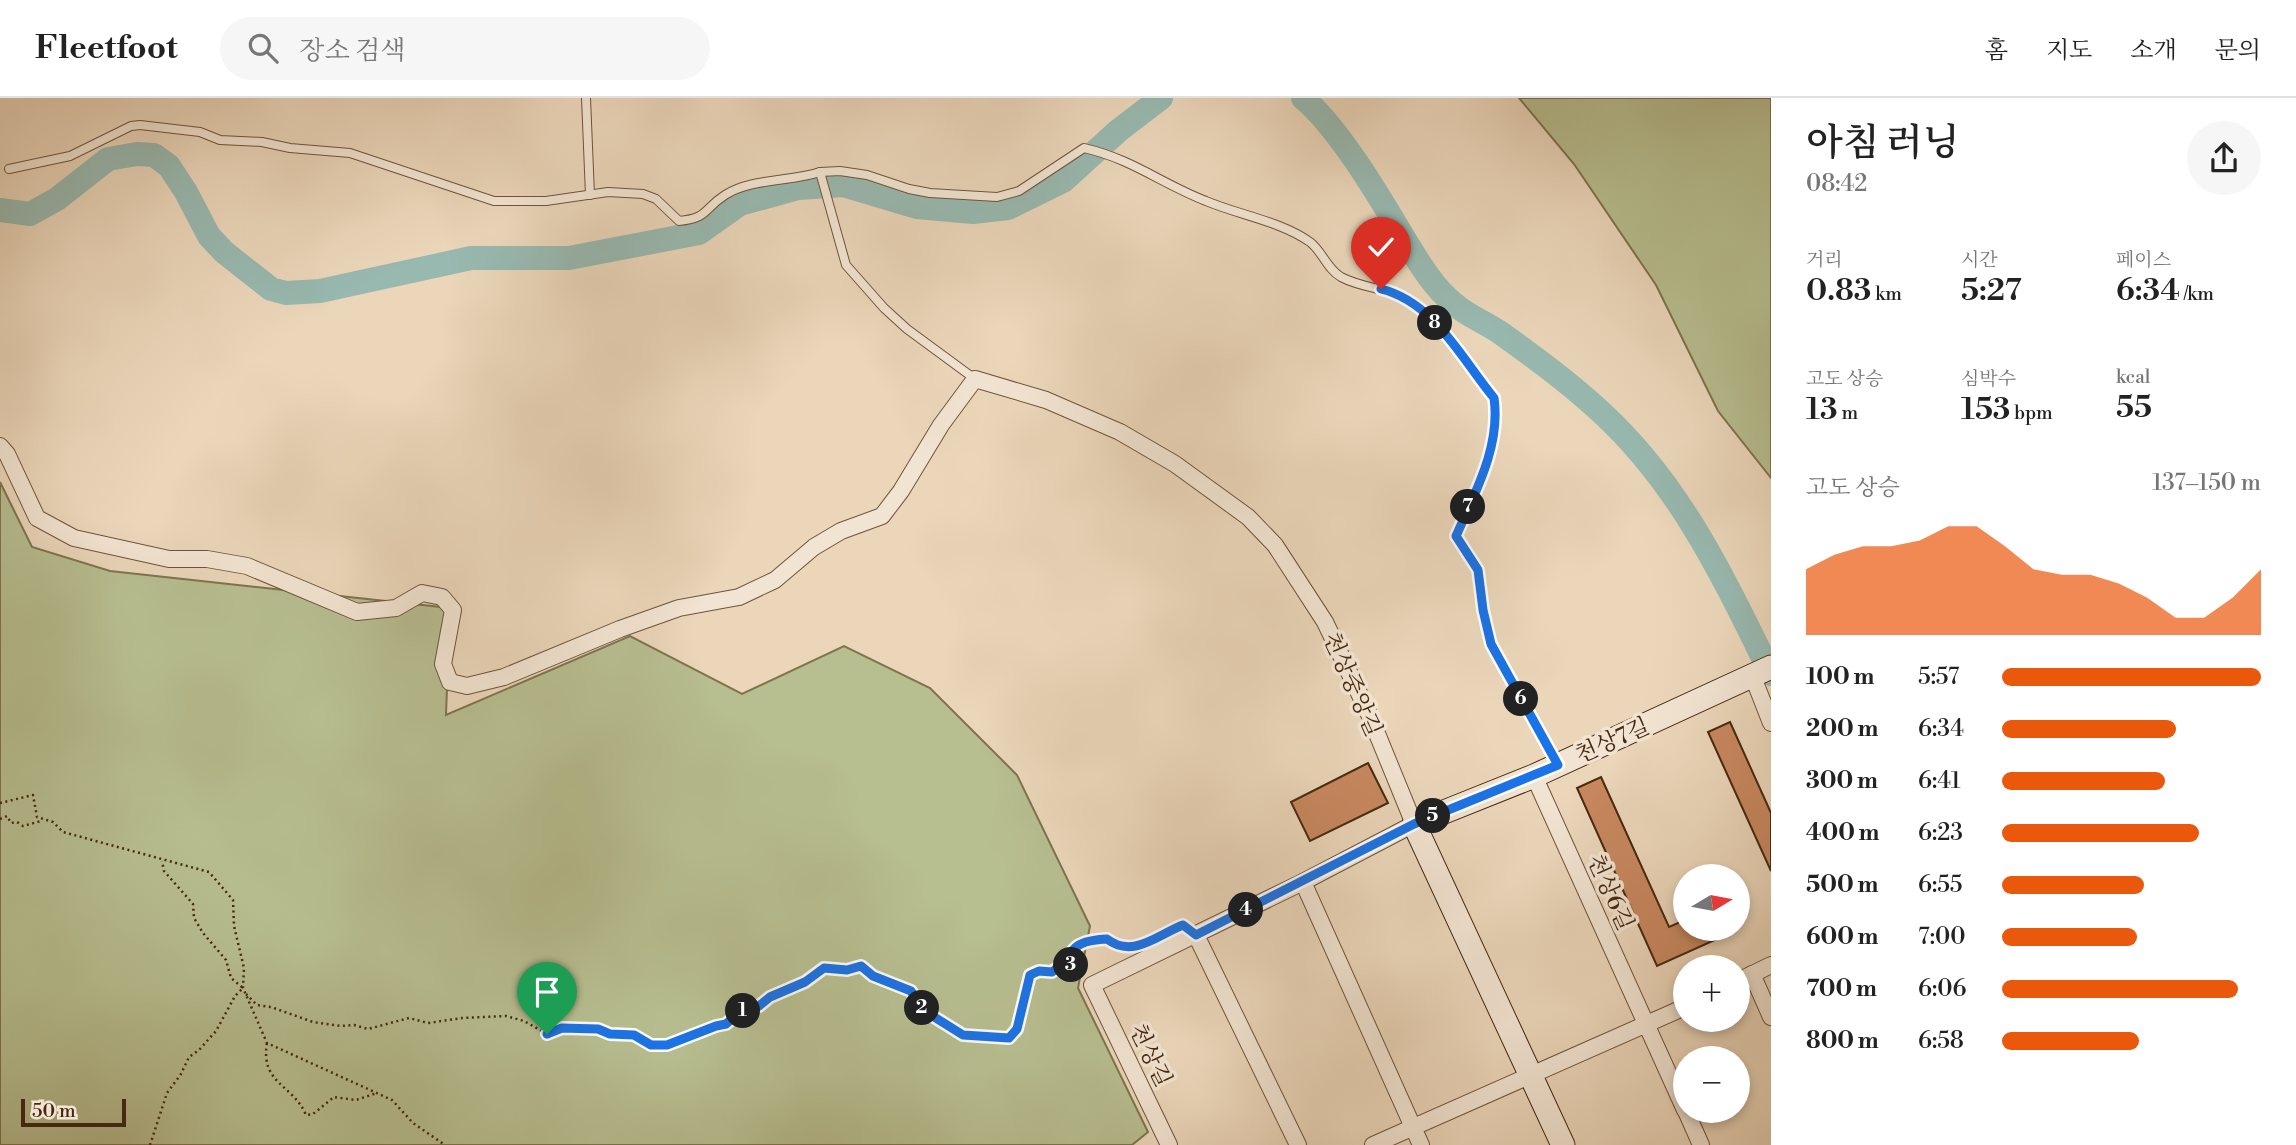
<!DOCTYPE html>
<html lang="ko">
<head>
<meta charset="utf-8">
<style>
  :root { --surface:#fff; --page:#f6f6f6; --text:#222; --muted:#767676; --line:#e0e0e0; --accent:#ea580c }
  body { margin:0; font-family:"Libre Bodoni","Noto Serif KR",serif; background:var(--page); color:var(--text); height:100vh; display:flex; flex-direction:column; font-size:26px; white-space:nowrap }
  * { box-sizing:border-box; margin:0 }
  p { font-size:23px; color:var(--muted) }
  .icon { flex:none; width:38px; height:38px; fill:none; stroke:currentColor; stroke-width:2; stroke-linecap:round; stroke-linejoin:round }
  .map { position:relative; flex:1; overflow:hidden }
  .side { display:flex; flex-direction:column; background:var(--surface); width:525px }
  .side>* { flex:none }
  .needle { width:46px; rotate:80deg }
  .tools { position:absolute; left:1673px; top:766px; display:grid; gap:14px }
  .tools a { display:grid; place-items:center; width:77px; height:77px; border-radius:50%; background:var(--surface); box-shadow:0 4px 10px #0003; font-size:35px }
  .scale { position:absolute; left:21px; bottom:18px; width:105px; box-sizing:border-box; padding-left:7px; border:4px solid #462910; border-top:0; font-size:19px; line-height:24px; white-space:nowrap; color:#462910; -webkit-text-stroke:5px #f2e4d2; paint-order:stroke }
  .pin { position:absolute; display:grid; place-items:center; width:60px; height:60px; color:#fff; margin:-72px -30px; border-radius:50% 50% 50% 0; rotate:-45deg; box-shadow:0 0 7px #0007 }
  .pin .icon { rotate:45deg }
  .km { position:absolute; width:35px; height:35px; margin:-18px; border-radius:50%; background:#222; color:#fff; font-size:19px; line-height:35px; text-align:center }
  .round { display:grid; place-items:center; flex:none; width:74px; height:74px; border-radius:37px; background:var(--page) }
  .summary { display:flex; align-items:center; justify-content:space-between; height:119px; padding:0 35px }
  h1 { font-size:38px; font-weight:600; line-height:52px }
  .figures { display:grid; grid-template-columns:repeat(3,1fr); gap:10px; height:119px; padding:7px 35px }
  .figures div { display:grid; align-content:center }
  .figures b { font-size:30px; font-weight:600 }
  .figures small { font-size:19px; font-weight:400 }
  .figures p { font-size:19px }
  .chart { height:196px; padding:14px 35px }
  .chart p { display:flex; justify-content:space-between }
  .chart svg { width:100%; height:126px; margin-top:7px; fill:var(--accent); opacity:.7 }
  ul { padding:0 35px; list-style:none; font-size:23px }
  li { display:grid; grid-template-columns:112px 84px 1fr; align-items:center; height:52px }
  li i { height:18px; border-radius:9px; background:var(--accent) }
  header { display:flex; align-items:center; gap:42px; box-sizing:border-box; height:98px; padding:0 35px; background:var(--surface); border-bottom:2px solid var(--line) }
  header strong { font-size:33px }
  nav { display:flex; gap:38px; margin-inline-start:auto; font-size:24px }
  .search { width:490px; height:63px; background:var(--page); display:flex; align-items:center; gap:18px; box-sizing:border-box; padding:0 24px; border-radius:38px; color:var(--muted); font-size:26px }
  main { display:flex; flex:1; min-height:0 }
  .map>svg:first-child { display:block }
</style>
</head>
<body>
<header>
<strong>Fleetfoot</strong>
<div class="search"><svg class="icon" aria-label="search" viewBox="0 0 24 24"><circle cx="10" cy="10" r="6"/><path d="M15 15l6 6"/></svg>장소 검색</div>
<nav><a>홈</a><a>지도</a><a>소개</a><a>문의</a></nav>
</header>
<main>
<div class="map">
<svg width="1771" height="1047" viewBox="0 0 1771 1047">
  <rect width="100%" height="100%" fill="#ebd6ba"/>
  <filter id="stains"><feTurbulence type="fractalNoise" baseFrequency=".00286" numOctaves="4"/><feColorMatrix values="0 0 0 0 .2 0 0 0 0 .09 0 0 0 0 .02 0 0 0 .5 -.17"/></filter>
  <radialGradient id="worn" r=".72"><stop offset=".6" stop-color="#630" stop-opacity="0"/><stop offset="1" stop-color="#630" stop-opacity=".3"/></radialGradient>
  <g fill="#b7be90" stroke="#7e7450" stroke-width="2">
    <path d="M1519,0H1771V380L1718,313L1656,187L1574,66Z"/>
    <path d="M0,384L32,449L110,473L450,510L446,617L630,538L742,596L844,548L930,590L1017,677L1090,828L1078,890L1148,1034L1132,1047H0Z"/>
  </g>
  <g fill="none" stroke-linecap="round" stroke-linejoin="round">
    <g stroke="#98b9b0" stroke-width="24">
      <path d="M1303,0C1339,30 1380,100 1405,142C1418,163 1433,189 1453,205C1467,218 1487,225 1502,236C1536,260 1572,287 1602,315C1682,389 1724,481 1771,576"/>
      <path d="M0,112L30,116L57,101L108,61L137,56L154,57L169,68L186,94L209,138L224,154L271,191L286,195L320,193L471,160H569L699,135L740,106L798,90L843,87L917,109L973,114L1008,110L1063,83L1118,33L1161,0"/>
    </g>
  </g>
  <g fill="#c88860" stroke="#462910" stroke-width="2">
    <path d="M1730,624L1771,715V773L1708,634Z"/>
    <path d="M1368,665L1388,705L1310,743L1291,704Z"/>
    <path d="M1601,679L1669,829L1685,822V831H1712L1717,841L1657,868L1577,690Z"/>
  </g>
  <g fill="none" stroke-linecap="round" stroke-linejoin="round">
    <defs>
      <g id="lane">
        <path d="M586,0L590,97"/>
        <path d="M9,71L70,58L131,28L140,27L200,34L220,42L262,44L290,50L350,55L494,103H546L608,94L643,96L656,101L679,123C709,120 703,111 725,97C752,80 790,84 820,74L846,167L884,210L907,231L975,281"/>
        <path d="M820,74L840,73L867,77L909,91L930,95L997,99L1019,93L1084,50C1132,61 1162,86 1206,103C1239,117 1280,123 1310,144C1322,153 1327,171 1341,179C1367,193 1398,189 1420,209C1449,234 1469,271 1494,300C1501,348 1475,395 1456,438L1478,472L1483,512L1491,546L1557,664"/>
      </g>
      <g id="street">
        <path d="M0,348L7,356L37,420L74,440L169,461H207L247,468L357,514L396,510L422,495L442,499L453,512L443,566L450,584L467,588L504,579L620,531L679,510L739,499L775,482L814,449L841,433L882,418L901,393L941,327L975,281L1046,302L1120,334L1175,366L1248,419L1275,447L1325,524L1369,616L1414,726L1303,784L1092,887L1169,1047"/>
        <path d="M1753,579L1771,625"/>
        <path d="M1534,678L1685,1012"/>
        <path d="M1303,784L1421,1047"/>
        <path d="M1196,837L1298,1047"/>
        <path d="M1752,876L1771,919"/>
        <path d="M1738,883L1771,867"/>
        <path d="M1686,1013L1701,1047"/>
        <path d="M1373,1047L1685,909"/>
      </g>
      <path id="secondary" d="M1563,1047L1414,726L1534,678L1771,569"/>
    </defs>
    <use href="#lane" stroke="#6f543a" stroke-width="10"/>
    <use href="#street" stroke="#6f543a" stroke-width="18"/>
    <use href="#secondary" stroke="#462910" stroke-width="25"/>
    <g stroke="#462910" stroke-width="2.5" stroke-dasharray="2 3.5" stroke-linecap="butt">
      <path d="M0,705L33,697L37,719L53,724L63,734L209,774L233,802L234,828L244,870L243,890L267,945L392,1002L413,1025L445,1047"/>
      <path d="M0,721L7,718L11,725L17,724L23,728L41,723"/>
      <path d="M246,896L257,907L271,909L313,924L341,928L354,927L368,931L409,920L428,925L462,920L506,918L524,923L547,936L563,930L598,931L610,936L634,937L651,947H667L716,928L726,926L740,914L759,908L770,899L781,896L785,891L805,884L824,870L847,872L861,868L873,879L910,893L923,913L963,938L1009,940L1017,931L1030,877C1038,873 1046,876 1054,873C1061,870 1061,868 1070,868L1073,865L1069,858C1075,843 1093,842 1107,841L1116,848L1132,849"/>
      <path d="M267,945C260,986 293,986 306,1017L313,1016L334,999L356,1002L377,995"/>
      <path d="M150,1047L167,995L181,976L189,959L199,952L216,933L235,898L243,890L231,880L226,862L203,835L194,820L193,806L164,773L162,763"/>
    </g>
    <use href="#lane" stroke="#f2e4d2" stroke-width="8"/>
    <use href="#street" stroke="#f2e4d2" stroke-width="16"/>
    <use href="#secondary" stroke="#f2e4d2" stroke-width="23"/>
  </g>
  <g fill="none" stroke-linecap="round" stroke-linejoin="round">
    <defs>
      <path id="route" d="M547,936L562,930L598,931L610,936L634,937L651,947H667L716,928L726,926L740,914L759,908L770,899L805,884L824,870L847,872L861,868L873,878L911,893L923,912L963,937L1009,940L1017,931L1030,877L1039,873L1052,874L1061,867L1070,868L1073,865L1069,858C1076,843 1093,842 1107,841C1133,861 1157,837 1183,827L1196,837L1414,726L1558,667L1491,546L1483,512L1478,472L1456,438C1475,395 1501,348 1494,300C1461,260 1434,204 1381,191"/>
    </defs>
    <use href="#route" stroke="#fff" stroke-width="14"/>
    <use href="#route" stroke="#1a73e8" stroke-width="9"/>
  </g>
  <g text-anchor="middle" stroke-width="7" stroke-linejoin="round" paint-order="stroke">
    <g font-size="23" fill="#462910" stroke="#f2e4d2">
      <text transform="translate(1353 586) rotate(66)" y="8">천상중앙길</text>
      <text transform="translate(1612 642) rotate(-24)" y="8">천상7길</text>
      <text transform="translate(1611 794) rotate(66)" y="8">천상6길</text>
      <text transform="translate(1151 957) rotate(64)" y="8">천상길</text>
    </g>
  </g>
  <rect width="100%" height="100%" filter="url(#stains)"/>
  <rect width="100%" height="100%" fill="url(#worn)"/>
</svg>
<div class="tools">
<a><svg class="needle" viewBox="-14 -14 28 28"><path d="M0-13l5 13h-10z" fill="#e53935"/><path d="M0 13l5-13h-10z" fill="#767676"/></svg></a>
<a>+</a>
<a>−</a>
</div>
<div class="scale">50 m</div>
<div class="pin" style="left:547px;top:936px;background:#1e9e55"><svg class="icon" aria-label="arrive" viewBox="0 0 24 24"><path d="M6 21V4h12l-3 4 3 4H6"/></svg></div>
<div class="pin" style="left:1381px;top:191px;background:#d93025"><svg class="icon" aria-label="check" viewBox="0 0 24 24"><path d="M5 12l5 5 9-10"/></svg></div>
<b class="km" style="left:743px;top:913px">1</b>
<b class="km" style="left:922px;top:910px">2</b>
<b class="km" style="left:1071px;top:867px">3</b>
<b class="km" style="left:1246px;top:812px">4</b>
<b class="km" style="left:1433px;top:718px">5</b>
<b class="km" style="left:1521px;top:601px">6</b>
<b class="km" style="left:1468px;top:409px">7</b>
<b class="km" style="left:1435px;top:225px">8</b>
</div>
<section class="side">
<div class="summary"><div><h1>아침 러닝</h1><p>08:42</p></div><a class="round"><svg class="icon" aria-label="share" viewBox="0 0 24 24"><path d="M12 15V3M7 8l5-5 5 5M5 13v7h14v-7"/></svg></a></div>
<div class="figures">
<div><p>거리</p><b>0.83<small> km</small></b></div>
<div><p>시간</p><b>5:27</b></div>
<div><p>페이스</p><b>6:34<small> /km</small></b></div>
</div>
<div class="figures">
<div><p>고도 상승</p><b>13<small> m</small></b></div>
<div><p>심박수</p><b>153<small> bpm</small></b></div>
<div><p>kcal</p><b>55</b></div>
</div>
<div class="chart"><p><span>고도 상승</span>137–150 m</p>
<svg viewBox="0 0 160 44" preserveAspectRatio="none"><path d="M0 44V21L10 16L20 13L30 13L40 11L50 6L60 6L70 13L80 21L90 23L100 23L110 26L120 31L130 38L140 38L150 31L160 21V44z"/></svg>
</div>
<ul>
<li><b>100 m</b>5:57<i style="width:100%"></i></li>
<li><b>200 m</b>6:34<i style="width:67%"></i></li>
<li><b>300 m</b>6:41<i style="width:63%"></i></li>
<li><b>400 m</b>6:23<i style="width:76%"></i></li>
<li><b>500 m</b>6:55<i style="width:55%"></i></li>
<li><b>600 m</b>7:00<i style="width:52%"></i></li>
<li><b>700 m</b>6:06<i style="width:91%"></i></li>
<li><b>800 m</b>6:58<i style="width:53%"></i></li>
</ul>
</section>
</main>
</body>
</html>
